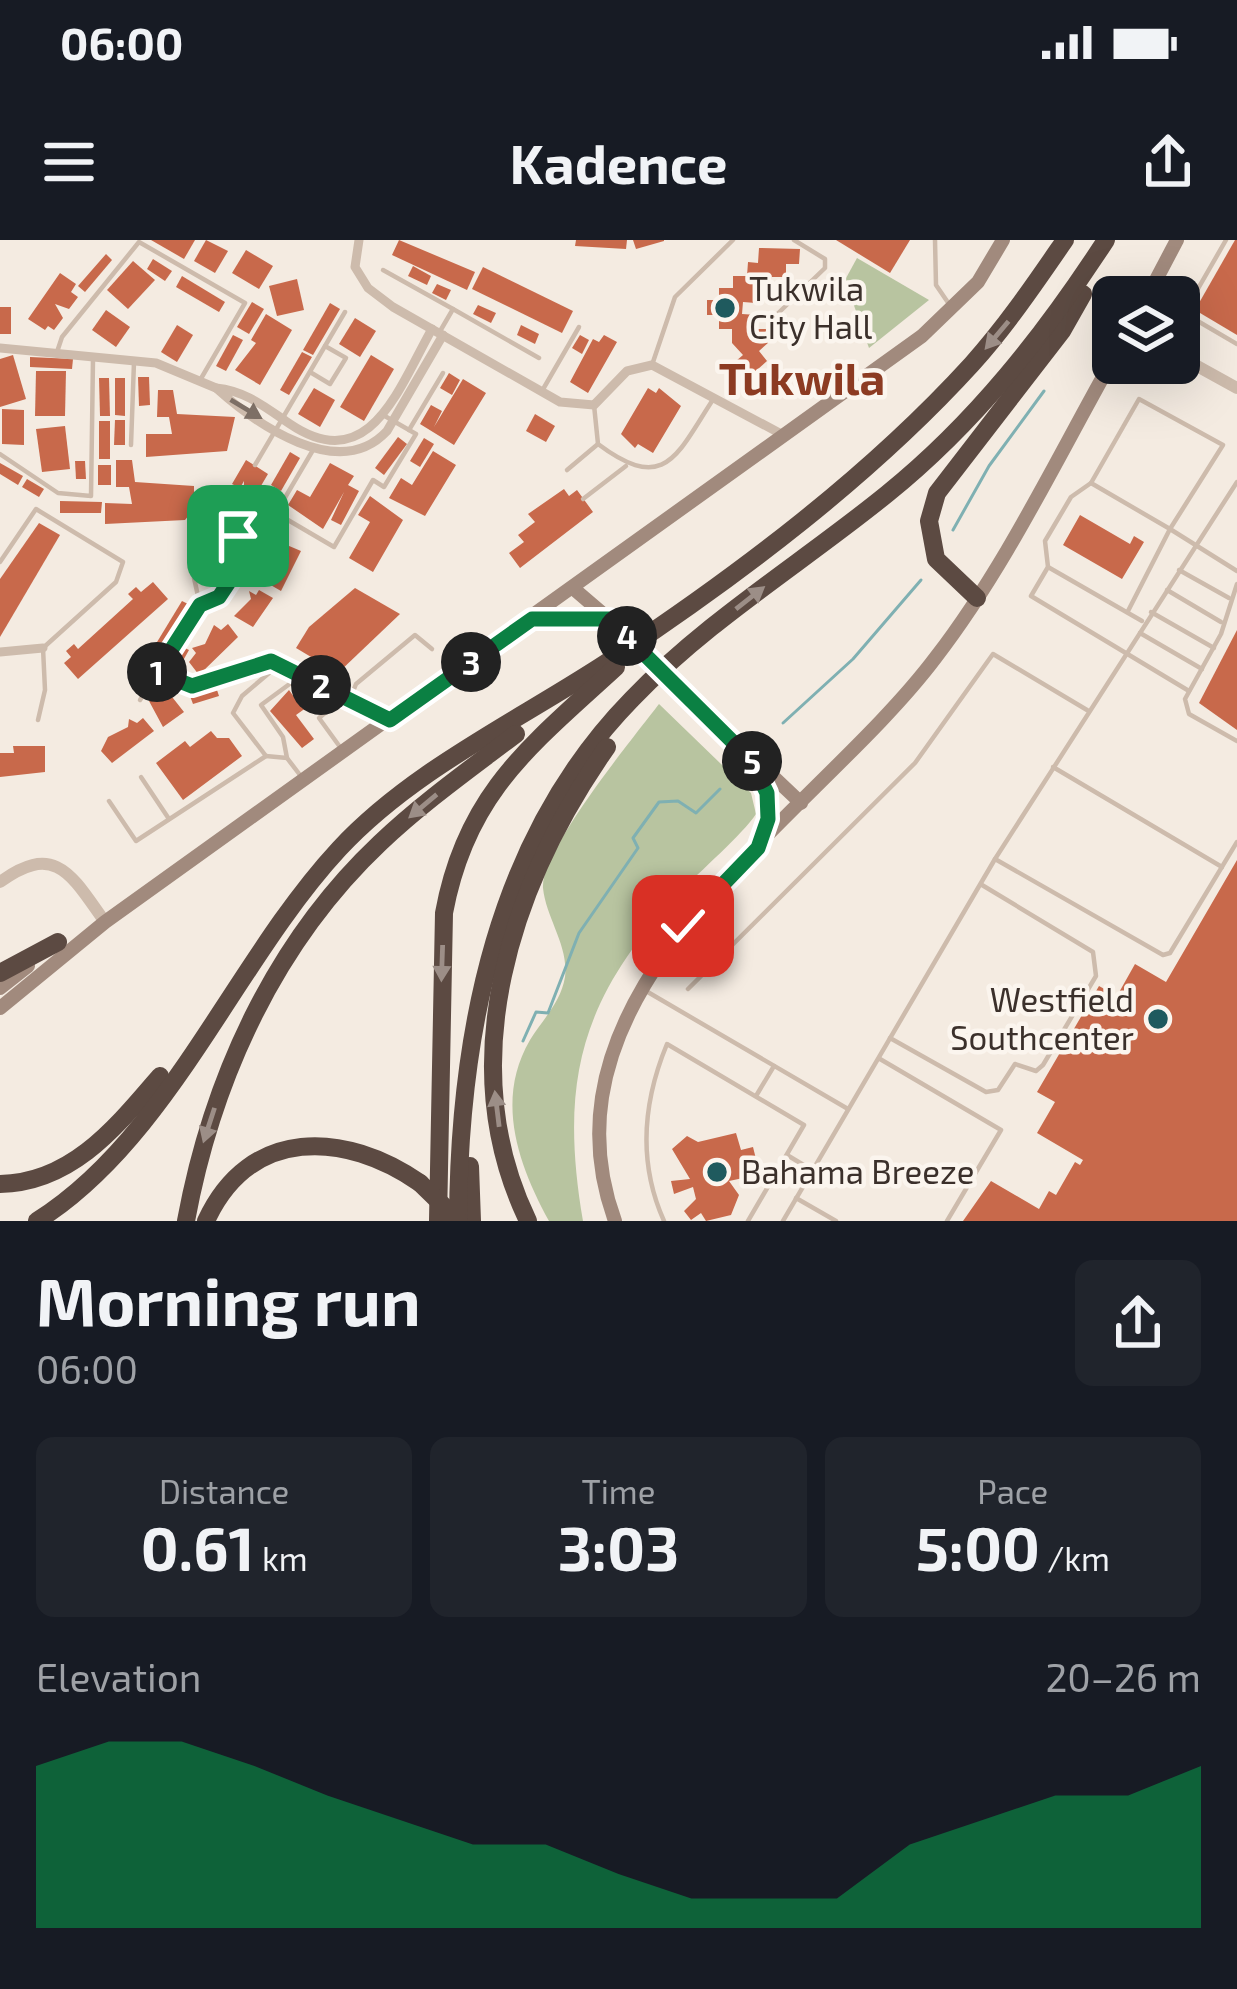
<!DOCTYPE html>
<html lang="en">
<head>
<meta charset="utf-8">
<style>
  :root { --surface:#171b24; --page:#20242c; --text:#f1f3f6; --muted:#9ea1a6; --accent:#0b8043 }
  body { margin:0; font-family:"Exo 2",sans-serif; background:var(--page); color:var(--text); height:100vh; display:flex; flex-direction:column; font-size:45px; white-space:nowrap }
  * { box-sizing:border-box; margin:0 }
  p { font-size:39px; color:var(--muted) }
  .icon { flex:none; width:66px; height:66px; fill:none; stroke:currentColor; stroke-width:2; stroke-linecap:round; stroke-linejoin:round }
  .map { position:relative; height:981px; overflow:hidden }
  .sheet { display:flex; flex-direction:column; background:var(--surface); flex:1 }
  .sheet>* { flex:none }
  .fabs { position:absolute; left:1092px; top:36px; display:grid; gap:24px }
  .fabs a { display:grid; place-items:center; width:108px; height:108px; border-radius:18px; background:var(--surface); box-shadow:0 12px 48px #0002; font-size:60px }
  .pin { position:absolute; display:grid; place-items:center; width:102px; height:102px; color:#fff; margin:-51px; border-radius:24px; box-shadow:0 6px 18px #0006 }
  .km { position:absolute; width:60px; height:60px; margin:-30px; border-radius:50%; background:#222; color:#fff; font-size:33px; line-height:60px; text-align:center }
  .round { display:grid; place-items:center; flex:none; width:126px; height:126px; border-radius:18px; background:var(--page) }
  .head { display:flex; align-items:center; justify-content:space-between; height:204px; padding:0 36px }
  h1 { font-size:66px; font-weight:700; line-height:90px }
  .stats { display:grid; grid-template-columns:repeat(3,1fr); gap:18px; height:204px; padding:12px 36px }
  .stats div { display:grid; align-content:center; border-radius:18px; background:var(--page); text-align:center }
  .stats b { font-size:60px; font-weight:700 }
  .stats small { font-size:33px; font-weight:400 }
  .stats p { font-size:33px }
  .chart { height:336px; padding:24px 36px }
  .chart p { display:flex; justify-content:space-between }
  .chart svg { width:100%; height:216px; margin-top:12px; fill:var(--accent); opacity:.7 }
  .status { display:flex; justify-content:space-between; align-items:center; height:84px; padding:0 60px; background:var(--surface); direction:ltr }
  .status svg { height:33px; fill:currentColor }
  header { display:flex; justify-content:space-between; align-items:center; height:156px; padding:0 36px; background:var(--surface); font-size:54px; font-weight:700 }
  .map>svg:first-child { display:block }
</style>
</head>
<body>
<div class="status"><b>06:00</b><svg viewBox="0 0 49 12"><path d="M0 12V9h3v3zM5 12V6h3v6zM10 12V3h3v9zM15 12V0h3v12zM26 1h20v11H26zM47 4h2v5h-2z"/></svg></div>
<header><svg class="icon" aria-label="menu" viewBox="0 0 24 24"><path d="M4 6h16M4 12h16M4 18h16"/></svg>Kadence<svg class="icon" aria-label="share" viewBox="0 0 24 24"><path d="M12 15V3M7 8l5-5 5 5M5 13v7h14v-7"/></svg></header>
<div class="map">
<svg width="1237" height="981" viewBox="0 0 1237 981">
  <rect width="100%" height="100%" fill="#f4ebe1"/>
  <g fill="#b8c4a0">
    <path d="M857,18L929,60L869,108L845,40Z"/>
    <path d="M659,464L751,553L756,574C743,594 699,632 679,653C581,758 559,840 583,981H549C518,924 495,860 530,800C543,779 561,762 565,737C569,706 546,678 543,648C540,611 634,497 659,464Z"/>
  </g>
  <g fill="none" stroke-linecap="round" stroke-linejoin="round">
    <g stroke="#7fb0b2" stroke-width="3">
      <path d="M953,290L989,226L1044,151"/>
      <path d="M783,483L853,419L921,340"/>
      <path d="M523,801L536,772L548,773L579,693L638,608L633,598L659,562L678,561L696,573L720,549"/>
    </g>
  </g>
  <g fill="#c8694b">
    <path d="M151,0H195L184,19Z"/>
    <path d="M206,0L228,11L215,33L194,21Z"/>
    <path d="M399,0L475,32L467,50L392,15Z"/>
    <path d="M576,0H627L626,9L575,6Z"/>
    <path d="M633,0H664V1L636,9Z"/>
    <path d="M836,0H910L890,33Z"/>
    <path d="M1235,0H1237V95L1195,70Z"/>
    <path d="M759,8L800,9L799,24H786V37H772L771,49L756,48V63L743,62L742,74L757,75L756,89H770L769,102L759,111L767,121L750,136L736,121L743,115L732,103V89H719V75H707V60H719V48H733V36H747L748,22L758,23Z"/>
    <path d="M246,10L273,26L259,49L232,33Z"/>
    <path d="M106,14L112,20L85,52L78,46Z"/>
    <path d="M153,19L172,31L165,41L147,29Z"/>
    <path d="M133,21L155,40L128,69L107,50Z"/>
    <path d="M413,26L431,36L427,45L408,36Z"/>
    <path d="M483,27L573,71L562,93L472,49Z"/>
    <path d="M60,33L76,44L71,52L78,57L69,69L55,64L63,78L54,90L48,86L45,90L28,79Z"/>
    <path d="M182,36L225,62L219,72L176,47Z"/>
    <path d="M297,39L304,70L277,76L269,46Z"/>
    <path d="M437,44L451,50L446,60L432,53Z"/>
    <path d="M252,62L264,69L249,94L237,87Z"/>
    <path d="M330,63L340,69L313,115L303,110Z"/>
    <path d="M478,65L496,73L491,83L473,74Z"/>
    <rect x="0" y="67" width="11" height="27"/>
    <path d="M106,70L130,87L116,107L92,90Z"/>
    <path d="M266,74L292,90L260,145L235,130L256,103L251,100Z"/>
    <path d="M355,78L376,91L360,117L339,104Z"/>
    <path d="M177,85L193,95L177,122L161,112Z"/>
    <path d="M521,85L539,94L535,104L517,95Z"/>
    <path d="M233,95L243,100L226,131L216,126Z"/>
    <path d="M580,95L589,100L582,114L572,108Z"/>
    <path d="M604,95L617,102L588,153L570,142L593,99L599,102Z"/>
    <path d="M302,112L312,117L289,155L280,150Z"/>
    <path d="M13,115L26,159L0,167V119Z"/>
    <path d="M371,115L394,129L364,181L340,167Z"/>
    <path d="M30,117L73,119L72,129L30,127Z"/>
    <path d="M36,131H66L65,176H35Z"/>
    <path d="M449,133L460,140L452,155L440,148Z"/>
    <path d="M138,137H149L150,165L139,166Z"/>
    <path d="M99,138H109L110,176H100Z"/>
    <path d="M115,138H125V176L115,175Z"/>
    <path d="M463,139L486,153L454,205L420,184L431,165L442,171L434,187Z"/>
    <path d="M314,148L335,160L320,187L298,174Z"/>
    <path d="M648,148L656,153L659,148L681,166L653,213L638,204L635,208L621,194Z"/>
    <path d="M158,150H173L177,174L235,177L227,211L146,217V194H172L169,177H157Z"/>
    <path d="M2,169L24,170V205L2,204Z"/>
    <path d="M535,174L555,186L546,202L526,191Z"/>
    <path d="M115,180H125V205H114Z"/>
    <rect x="99" y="181" width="11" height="38"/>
    <path d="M65,186L70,229L42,232L36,189Z"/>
    <path d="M398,197L407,204L384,235L375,228Z"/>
    <path d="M424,198L434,204L420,227L410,221Z"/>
    <path d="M433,211L456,225L425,276L389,258L401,238L412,245Z"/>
    <path d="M290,212L300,218L281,251L271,245Z"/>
    <path d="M116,220H132L135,242L194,246V269L185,280L105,284V263L132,264L129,247H116Z"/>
    <path d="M246,220L268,234L255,256L244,249V241L240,248L232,244Z"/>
    <path d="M75,221H85L86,239H76Z"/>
    <path d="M0,223L23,236L18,245L0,234Z"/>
    <path d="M330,223L354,236L348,245L359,251L341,285L331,280L344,252L323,289L288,265L297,250L310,257Z"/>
    <rect x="98" y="225" width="13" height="20"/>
    <path d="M27,239L44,249L39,257L22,247Z"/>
    <path d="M564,249L569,256L577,250L593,272L520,328L509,313L524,302L518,295L535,282L528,274Z"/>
    <path d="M370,256L403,280L373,332L349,318L370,282L358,275Z"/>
    <path d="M60,261L102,262L101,273H60Z"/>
    <path d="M1080,275L1130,304L1134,296L1144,302L1122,339L1063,305Z"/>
    <path d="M251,281L267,290L262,298L246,289Z"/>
    <path d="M39,283L60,295L0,397V339Z"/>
    <path d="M275,300L301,311L281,351L262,340L266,329L261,327L272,319Z"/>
    <path d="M222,302L230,306L211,340L203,336Z"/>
    <path d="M235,305L243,310L220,349L212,345Z"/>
    <path d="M153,342L168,359L78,439L64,423L71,417L66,411L74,404L78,409L133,359L128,354L136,347L141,352Z"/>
    <path d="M355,348L400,374L338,433L296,408L309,387Z"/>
    <path d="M259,350L273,358L253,387L234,376L251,359L249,351L256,355Z"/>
    <path d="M182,361L190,365L161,412L154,407Z"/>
    <path d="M228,384L238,397L199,435L189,422L196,413L192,408L205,404L214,385L221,390Z"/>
    <path d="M1237,390V490L1199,463Z"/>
    <path d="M181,406L189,410L180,426L172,422Z"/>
    <path d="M152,412L159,417L140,447L133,442Z"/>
    <path d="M216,447L219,456L193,464L190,456Z"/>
    <path d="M165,448L184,472L163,487L149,461L164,458L160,451Z"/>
    <path d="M289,450L294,457L302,452L310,465L296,475L314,499L302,508L270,471Z"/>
    <path d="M143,478L154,491L112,523L101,511L108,497L128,487L129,479L137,483Z"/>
    <path d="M211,491L217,498H229L242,516L183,560L156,523L185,501L190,507Z"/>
    <path d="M13,506H45V532L0,537V513H14Z"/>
    <path d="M1237,620V981H963L991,941L1039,969L1049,951L1056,955L1075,922L1080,925L1083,920L1037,893L1055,862L1037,852L1099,746L1117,756L1135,724L1166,742Z"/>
    <path d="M736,893L741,910L753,907L756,919L746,922L748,937L729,941L739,955L731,975L706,981L701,973L691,980L684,971L696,959L693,947L674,954L671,941L690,939L672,909L687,896L698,902Z"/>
  </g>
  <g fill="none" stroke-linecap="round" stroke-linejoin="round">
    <g stroke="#cdbbac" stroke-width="4.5">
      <path d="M935,0L936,45L949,64"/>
      <path d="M1226,0L1184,73L1237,104"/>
      <path d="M383,30L453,69L439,93"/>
      <path d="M453,69L539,118"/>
      <path d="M769,82L825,28V19L794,0"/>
      <path d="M56,115L62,97L139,2L245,63L199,142"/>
      <path d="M653,122L675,57L733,0"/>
      <path d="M310,132L330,144L346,118L325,106"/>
      <path d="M542,151L579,87"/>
      <path d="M594,165L598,204C666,255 677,214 714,158"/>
      <path d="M409,190L443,133"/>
      <path d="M131,205L134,122"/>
      <path d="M313,210L276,273L334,307L373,240L384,247L416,194L383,175"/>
      <path d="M0,214L58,253L91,256L93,119"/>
      <path d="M255,225L345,72"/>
      <path d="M567,230L598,204"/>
      <path d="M1091,243L1170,289L1128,371"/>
      <path d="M583,259L626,226"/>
      <path d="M0,322L36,269L123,322L116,342L43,408L45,450L38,480"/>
      <path d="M1048,327L1142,381"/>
      <path d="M1179,330L1229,358"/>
      <path d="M1237,344L1221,394L1185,459L1189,474L1237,501"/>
      <path d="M1167,350L1221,382"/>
      <path d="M1151,372L1214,408"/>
      <path d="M1140,393L1202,429"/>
      <path d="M1189,451L1031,356L1048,327L1045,301L1071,257L1091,243L1139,159L1223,205L1170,289L1237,331"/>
      <path d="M140,460L200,365L219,357L251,309L239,295H219L194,338L200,365"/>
      <path d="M332,467L319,478L340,507"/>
      <path d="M266,516L287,518L300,535"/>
      <path d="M287,518L283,497L261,465L295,440L332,467L350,459L356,444L415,395L432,409"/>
      <path d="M1053,527L1222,627"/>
      <path d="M141,537L169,579"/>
      <path d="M109,561L136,601L266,516L233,473L242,456L275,428"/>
      <path d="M995,619L1163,715L1170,713L1237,602"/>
      <path d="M688,749L915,523L993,414L1087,470"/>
      <path d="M646,751L848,869"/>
      <path d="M890,798L986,852L998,850L1015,824L1036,831L1043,825L1096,736L1093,712L982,645"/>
      <path d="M880,819L1001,890L947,981"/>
      <path d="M756,856L774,826"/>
      <path d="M787,915L812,930"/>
      <path d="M796,958L836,981"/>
      <path d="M664,981C638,923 643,862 667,804L804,885L748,981"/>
      <path d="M783,981L995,619L1237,242"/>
    </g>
    <g stroke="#cdbbac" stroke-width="9">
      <path d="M359,0L355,27L368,48L393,67L560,162L594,165L627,131L652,125L785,196"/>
      <path d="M432,89C399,147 370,238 290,184C265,167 246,151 216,148C256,184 339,243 387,191L443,95"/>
      <path d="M0,108L156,123L216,148"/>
      <path d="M0,412L43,408"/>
      <path d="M157,432L192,446L271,421L390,480"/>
    </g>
    <g stroke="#cdbbac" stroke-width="12">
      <path d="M1179,116L1237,148"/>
      <path d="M0,642C56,601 72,636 105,682"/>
    </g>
    <g stroke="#a18a7d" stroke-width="14">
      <path d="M1147,57L1177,0"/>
      <path d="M574,349L609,379"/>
      <path d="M537,378L609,379"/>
      <path d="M688,456L801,563"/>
      <path d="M753,525L769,567L760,600"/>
      <path d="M0,748L28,726"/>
      <path d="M0,768L105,682L922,96L978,42L1003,0"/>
      <path d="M615,981C529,744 816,577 936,417C1006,326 1057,218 1113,119"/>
    </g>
    <g stroke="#5c4a42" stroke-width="18">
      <path d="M977,358L936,319L929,281L937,253L1062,91L1083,54"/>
      <path d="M0,733L58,702"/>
      <path d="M470,926L472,981"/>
      <path d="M0,944C72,943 117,886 160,836"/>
      <path d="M37,981C168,899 235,721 339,609C414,528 524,478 615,417C741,333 870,236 972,124C1007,85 1036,42 1065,0"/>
      <path d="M186,981C212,840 274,703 380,603C422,563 470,529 516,494"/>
      <path d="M206,981C250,886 345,891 420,943"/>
      <path d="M438,981L444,673C466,553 531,505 616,427"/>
      <path d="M458,981C459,794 496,598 632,459C708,380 802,323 887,254C975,183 1045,94 1106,0"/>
      <path d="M528,981C451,821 512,643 607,507"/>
    </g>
    <path stroke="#a18a7d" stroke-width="14" d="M609,379L688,456"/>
    <path stroke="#5c4a42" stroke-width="18" d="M420,943L459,981"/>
  </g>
  <defs><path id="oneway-solid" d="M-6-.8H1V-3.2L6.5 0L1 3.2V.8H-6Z" transform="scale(3)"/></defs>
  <g fill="#9c8e87">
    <use href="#oneway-solid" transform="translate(997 95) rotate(130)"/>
    <use href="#oneway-solid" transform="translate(750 358) rotate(-38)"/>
    <use href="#oneway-solid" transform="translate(423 566) rotate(140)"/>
    <use href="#oneway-solid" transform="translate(442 723) rotate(92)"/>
    <use href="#oneway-solid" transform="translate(497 869) rotate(-97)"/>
    <use href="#oneway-solid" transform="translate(209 885) rotate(108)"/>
  </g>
  <use fill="#7d6f65" href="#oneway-solid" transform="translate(246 169) rotate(31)"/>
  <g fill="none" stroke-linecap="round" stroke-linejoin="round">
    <defs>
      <path id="route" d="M238,296L251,309L219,357L200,365L157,432L192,446L271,421L390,480L532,379H609L751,520L767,553L768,579L758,608L683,686"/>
    </defs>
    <use href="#route" stroke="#fff" stroke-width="24"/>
    <use href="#route" stroke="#0b8043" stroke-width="15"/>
  </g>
  <g fill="#1f5a5e" stroke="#fbf5ee" stroke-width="4.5">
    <circle cx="725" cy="68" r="12"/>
    <circle cx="1158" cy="779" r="12"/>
    <circle cx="717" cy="932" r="12"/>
  </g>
  <g text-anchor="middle" stroke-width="9" stroke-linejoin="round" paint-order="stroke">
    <g font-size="33" fill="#3b302b" stroke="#fbf5ee" text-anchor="start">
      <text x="749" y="61">Tukwila<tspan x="749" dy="38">City Hall</tspan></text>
      <text x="1134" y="772" text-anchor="end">Westfield<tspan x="1134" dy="38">Southcenter</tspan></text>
      <text x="741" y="944">Bahama Breeze</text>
    </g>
    <g font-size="45" font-weight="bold" fill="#8c3b22" stroke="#fbf5ee">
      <text x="802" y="155">Tukwila</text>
    </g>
  </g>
</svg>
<div class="fabs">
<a><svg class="icon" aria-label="layers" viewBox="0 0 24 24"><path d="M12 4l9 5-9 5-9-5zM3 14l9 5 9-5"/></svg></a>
</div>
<div class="pin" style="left:238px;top:296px;background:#1e9e55"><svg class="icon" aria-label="arrive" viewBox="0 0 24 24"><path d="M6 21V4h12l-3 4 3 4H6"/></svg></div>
<div class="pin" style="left:683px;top:686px;background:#d93025"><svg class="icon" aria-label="check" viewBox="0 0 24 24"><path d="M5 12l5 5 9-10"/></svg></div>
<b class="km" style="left:157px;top:432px">1</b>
<b class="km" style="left:321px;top:445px">2</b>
<b class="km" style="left:471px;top:422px">3</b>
<b class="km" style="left:627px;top:396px">4</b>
<b class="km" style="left:752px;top:521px">5</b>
</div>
<section class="sheet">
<div class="head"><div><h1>Morning run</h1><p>06:00</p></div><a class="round"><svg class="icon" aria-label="share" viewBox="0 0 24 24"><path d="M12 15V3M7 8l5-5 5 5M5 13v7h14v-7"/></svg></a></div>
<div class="stats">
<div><p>Distance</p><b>0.61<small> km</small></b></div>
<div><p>Time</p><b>3:03</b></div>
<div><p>Pace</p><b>5:00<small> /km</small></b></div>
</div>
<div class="chart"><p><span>Elevation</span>20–26 m</p>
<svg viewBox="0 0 160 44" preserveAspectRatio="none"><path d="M0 44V11L10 6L20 6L30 11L40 17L50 22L60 27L70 27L80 33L90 38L100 38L110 38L120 27L130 22L140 17L150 17L160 11V44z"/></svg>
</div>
</section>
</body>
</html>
